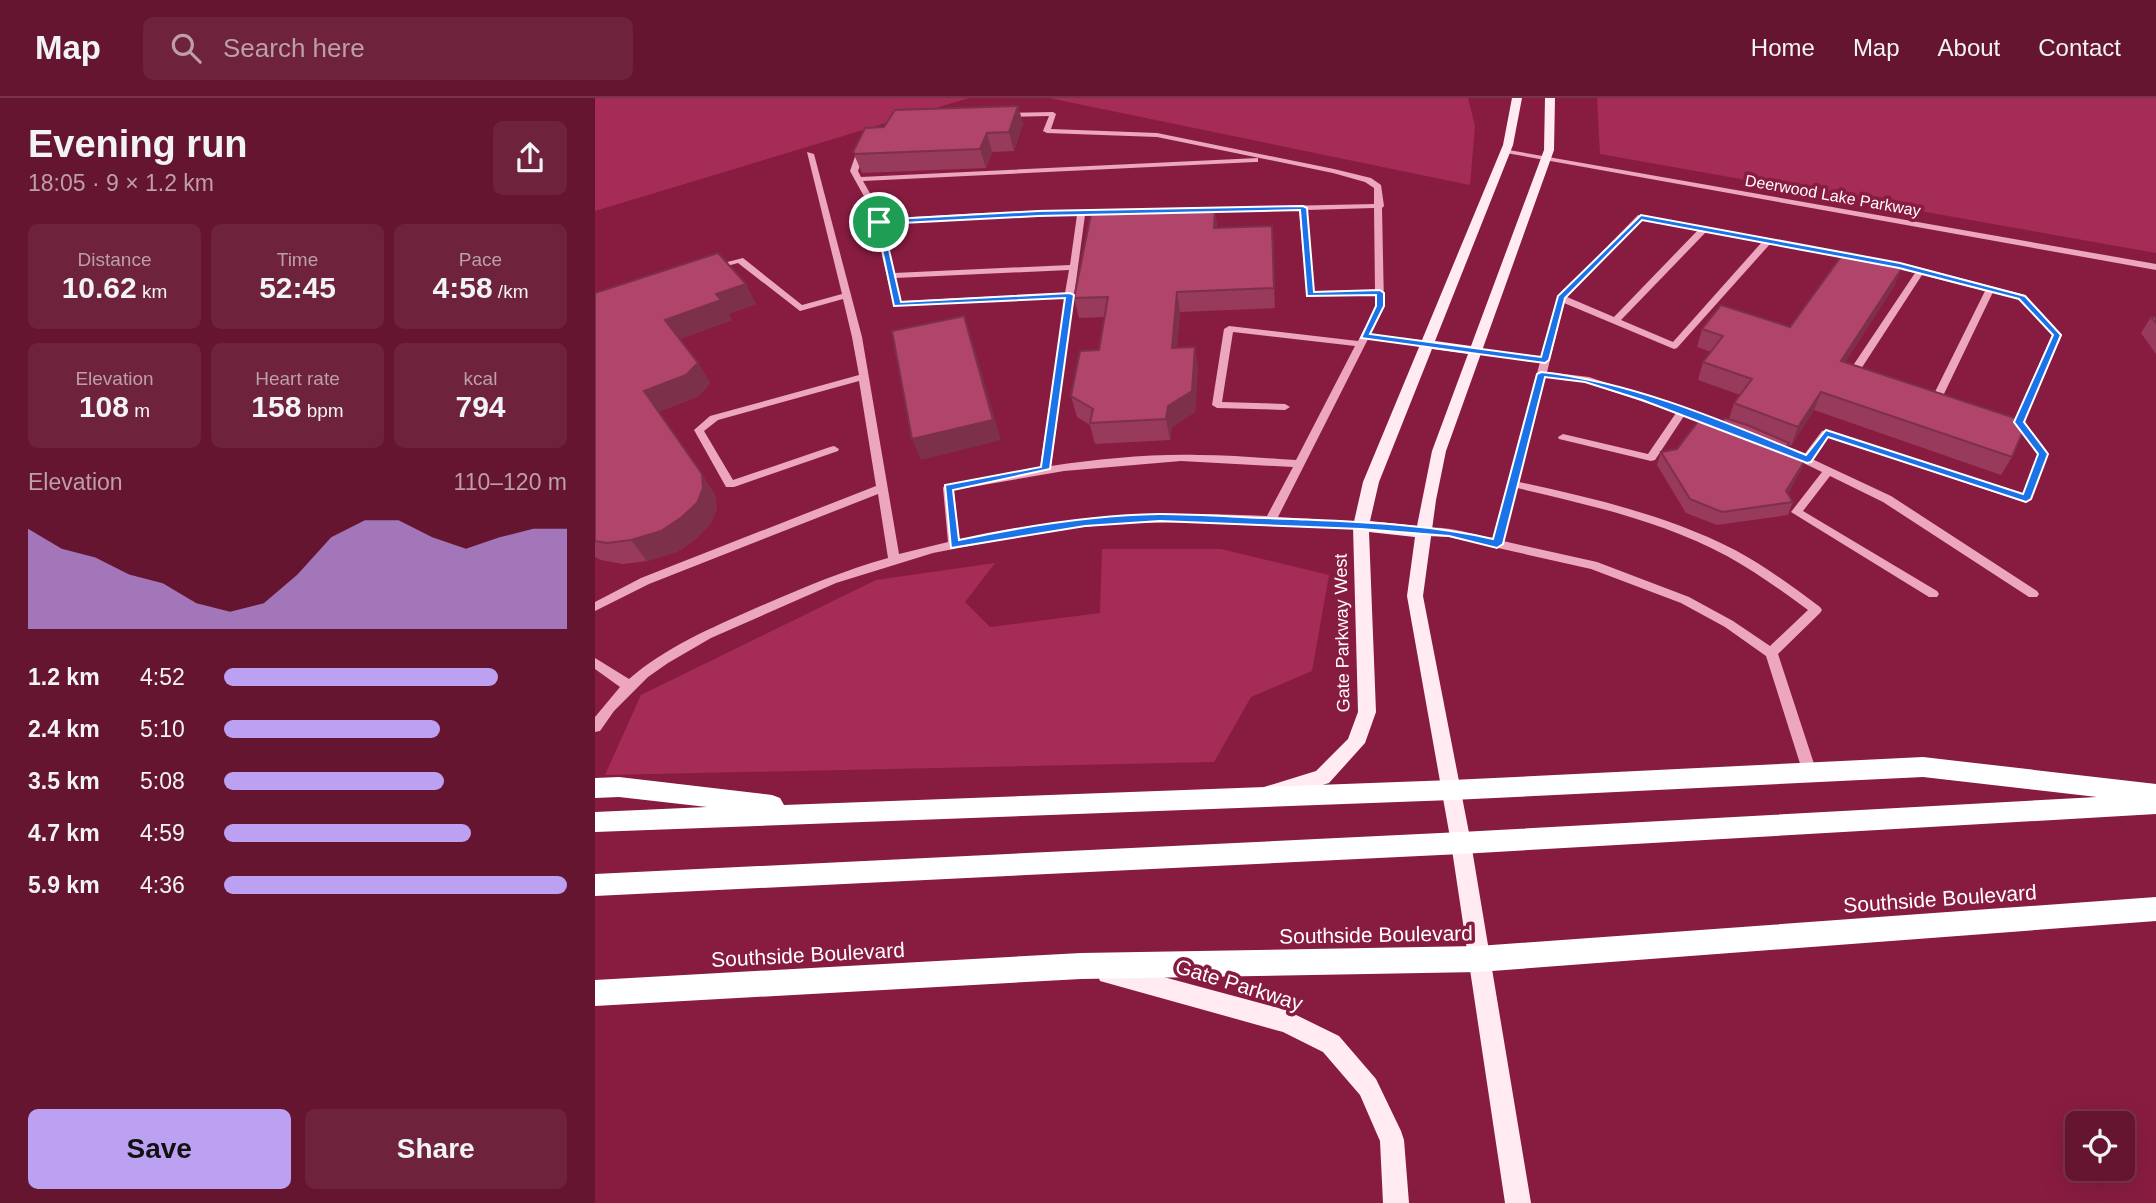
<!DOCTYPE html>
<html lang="en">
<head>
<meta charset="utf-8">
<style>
  :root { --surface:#661530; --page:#6e223c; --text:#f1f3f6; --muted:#bc9fab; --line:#79344c; --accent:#bca0f2 }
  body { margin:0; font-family:Arial,sans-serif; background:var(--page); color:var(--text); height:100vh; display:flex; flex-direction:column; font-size:26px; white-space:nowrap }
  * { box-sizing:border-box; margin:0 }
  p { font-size:23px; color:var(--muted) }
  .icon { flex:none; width:38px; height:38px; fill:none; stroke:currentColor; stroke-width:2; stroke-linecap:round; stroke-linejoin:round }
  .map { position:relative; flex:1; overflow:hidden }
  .sheet { display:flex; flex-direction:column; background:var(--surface); width:595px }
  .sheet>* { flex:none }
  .fabs { position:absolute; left:1470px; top:1013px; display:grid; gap:14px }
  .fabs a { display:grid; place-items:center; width:70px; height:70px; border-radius:10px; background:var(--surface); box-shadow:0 7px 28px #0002,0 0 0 2px var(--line); font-size:35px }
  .pin { position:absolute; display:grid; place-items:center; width:60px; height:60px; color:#fff; margin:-30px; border:4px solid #fff; border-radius:50%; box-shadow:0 2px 7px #0007 }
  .round { display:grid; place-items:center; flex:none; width:74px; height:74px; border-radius:10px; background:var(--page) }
  .head { display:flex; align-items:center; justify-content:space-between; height:119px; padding:0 28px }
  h1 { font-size:38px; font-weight:700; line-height:52px }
  .stats { display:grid; grid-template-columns:repeat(3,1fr); gap:10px; height:119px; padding:7px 28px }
  .stats div { display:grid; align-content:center; border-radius:10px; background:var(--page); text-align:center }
  .stats b { font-size:30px; font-weight:700 }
  .stats small { font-size:19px; font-weight:400 }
  .stats p { font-size:19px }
  .chart { height:196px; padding:14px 28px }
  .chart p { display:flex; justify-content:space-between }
  .chart svg { width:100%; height:126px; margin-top:7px; fill:var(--accent); opacity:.7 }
  .action { display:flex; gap:14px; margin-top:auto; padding:14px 28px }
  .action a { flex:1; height:80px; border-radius:10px; background:var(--accent); color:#111; font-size:28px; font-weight:700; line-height:80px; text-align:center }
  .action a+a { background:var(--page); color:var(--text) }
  ul { padding:0 28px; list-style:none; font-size:23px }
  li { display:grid; grid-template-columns:112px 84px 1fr; align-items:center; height:52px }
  li i { height:18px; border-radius:9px; background:var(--accent) }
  header { display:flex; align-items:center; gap:42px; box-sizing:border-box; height:98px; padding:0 35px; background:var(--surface); border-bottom:2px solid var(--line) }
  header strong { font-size:33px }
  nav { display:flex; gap:38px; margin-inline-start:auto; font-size:24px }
  .search { width:490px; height:63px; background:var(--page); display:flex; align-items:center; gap:18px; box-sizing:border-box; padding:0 24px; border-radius:10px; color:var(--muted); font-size:26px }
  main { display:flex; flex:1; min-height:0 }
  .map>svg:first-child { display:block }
</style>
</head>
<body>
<header>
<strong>Map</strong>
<div class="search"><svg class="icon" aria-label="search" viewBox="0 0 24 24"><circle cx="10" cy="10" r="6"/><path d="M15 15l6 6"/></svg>Search here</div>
<nav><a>Home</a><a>Map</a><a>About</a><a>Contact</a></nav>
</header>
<main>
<section class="sheet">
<div class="head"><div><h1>Evening run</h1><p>18:05 · 9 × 1.2 km</p></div><a class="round"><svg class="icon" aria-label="share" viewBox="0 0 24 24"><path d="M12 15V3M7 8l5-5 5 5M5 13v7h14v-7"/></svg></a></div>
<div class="stats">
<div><p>Distance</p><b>10.62<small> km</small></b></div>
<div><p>Time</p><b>52:45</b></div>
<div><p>Pace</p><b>4:58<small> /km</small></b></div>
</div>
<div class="stats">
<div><p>Elevation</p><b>108<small> m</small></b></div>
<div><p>Heart rate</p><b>158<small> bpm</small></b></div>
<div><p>kcal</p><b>794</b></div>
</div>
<div class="chart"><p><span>Elevation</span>110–120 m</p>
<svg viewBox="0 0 160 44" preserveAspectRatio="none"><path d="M0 44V9L10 16L20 19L30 25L40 28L50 35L60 38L70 35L80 25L90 12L100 6L110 6L120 12L130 16L140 12L150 9L160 9V44z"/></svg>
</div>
<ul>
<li><b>1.2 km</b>4:52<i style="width:80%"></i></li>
<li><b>2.4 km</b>5:10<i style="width:63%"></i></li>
<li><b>3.5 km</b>5:08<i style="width:64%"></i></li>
<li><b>4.7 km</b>4:59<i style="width:72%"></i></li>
<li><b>5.9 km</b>4:36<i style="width:100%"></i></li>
</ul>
<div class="action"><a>Save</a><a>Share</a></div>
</section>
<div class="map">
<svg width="1561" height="1105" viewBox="0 0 1561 1105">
  <rect width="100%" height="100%" fill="#881c40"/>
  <g fill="#a52c57">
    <path d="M0,0H374L0,113Z"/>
    <path d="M454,0H873L880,28L875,87Z"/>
    <path d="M1002,0H1561V155L1005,56Z"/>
    <path d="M507,451H626L734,477L717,573L656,599L619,664L10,677L46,597L281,482L400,465L370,504L395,529L505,515Z"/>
  </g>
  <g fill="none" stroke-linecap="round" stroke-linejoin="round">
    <g fill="#eca6be" fill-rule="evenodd">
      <path d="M458,14L461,16L456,31L562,35L739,71L776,80L786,87L789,108L787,110L789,208L775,236L832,243L837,246L832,249L773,241L683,419L766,424L771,428L770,431L615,424L527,425L451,433L338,455L241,485L116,540L73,565L53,579L19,613L5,633L0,634V619L25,589L0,571V560L34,581C71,549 116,530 161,510C205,491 247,473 293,460L283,396L54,486L0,513V504L46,480L281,388L264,283L123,322L109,333L138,382L235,349L239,348L244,351L243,353L139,389H131L99,332L115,318L264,277L257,239L248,201L205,213L143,165L117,172L113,169L148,160L207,207L247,196L212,54L219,56L267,239L304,456L353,444L348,390L349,388L445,370L470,200L299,208L276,111L255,73L263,50L267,48L271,50L263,73L266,79L663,60V64H660L268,83L284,111L286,121L386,115L584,111V115H581L490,117L456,368C504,361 554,356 603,357C635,357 668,360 701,362L760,248L638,234L627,304L690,306L695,309L690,312L622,310L617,307L629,231L634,228L763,243L781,208L780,198H712L704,112L603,114L599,112L603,110L779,106V90L770,84L738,75L562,39L452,35L448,33L454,18L411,19L408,17L411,15ZM779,110L780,192L719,193L712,112ZM482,117L475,167L299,175L287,126L386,119ZM474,172L470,195L306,203L300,180ZM586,363L698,369L672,418C568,413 465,418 364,442L359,392L469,373Z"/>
      <path d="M908,51L1561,166V172L911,55H908Z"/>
      <path d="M1043,117L1262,158L1266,160L1262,162L1175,146L1082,250L1079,251L969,205L952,274L994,279L1144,330L1145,332L1140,335L1089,318L1060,362L1056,363L964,341L963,339L968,336L1053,356L1081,315L990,284L950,279L924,384C997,400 1072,417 1140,452C1170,468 1198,489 1225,509L1227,512L1225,515L1183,556L1222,675L1220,679L1215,681L1210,679L1208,675L1171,558L1130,529L1086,505L996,471L854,439L829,438L823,434C837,423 881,437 898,441L945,264L881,256L876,253L881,250L946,259L962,200ZM1048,122L1103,132L1019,219L972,199ZM1111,134L1167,144L1078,244L1026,222ZM922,390C994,407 1067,423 1132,458C1161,474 1187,493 1213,512L1175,548L1138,523L1094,499L1002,464L908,443Z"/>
      <path d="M1277,161L1326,170L1430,197L1465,235L1467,237L1429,324L1453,356L1436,401L1431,405L1233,339L1217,361L1296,398L1442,493L1444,496L1442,499H1434L1288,404L1235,378L1208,413L1342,493L1344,496L1342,499H1334L1196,414L1227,374L1173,348V344H1181L1209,357L1227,333L1231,332L1428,396L1443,356L1421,326L1407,321L1412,318L1421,320L1457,237L1424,201L1398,194L1347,300L1342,303L1337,300L1390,193L1327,177L1264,274L1267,275V279L1255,277L1253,275L1320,175L1277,165Z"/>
    </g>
    <g fill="#ffebf1" fill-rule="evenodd">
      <path d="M917,0H927L918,47L840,243L876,248L949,52L950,0H960L959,52L851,353L841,402L828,498L876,745L936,1105H910L856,745L812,498L820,439L774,434L781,614L770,645L734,685L676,703L669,701L666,695L669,689L721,673L753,641L763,614L758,428L768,384L908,47ZM837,251L873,256L837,353L822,428L775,423L784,384Z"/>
      <path d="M513,864L691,912L744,938L781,981L806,1033L809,1042L814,1105H788L785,1043L765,997L728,954L688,934L505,883L502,875L505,867Z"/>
    </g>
    <g fill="#fff" fill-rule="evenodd">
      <path d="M1328,659L1561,686V716L866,756L0,798V776L866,734L1502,699L1328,679L857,702L0,734V714L112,709L24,699L0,700V680L24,679L177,697L185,700L189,707L857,682Z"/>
      <path d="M1561,799V823L883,874L486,881L0,908V882L486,855L883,848Z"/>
    </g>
  </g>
  <g fill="#983a5b">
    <path d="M423,8L428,26L419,53L397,54L391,70L267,75L258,54L289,29Z"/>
    <path d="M620,111L622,130L677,128L680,210L585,214L582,249L603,269L600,314L577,329L575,342L500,346L495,327L482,319L476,298L504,252L510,219L484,220L479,200Z"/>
    <path d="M1300,187L1250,264L1417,359L1406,377L1219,312L1196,348L1194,347L1191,353L1211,361L1205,374L1193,395L1198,404L1193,417L1122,427L1091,415L1062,367L1066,354L1082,351L1124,328L1134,321L1139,305L1145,297L1103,282L1108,264L1116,254L1102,249L1107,231L1195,229Z"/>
    <path d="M0,195L161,206L133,216L137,222L85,241L103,265L115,285L104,298L63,314L120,397L122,410L116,425L102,440L82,454L52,463L28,466L6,462L0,459Z"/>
    <path d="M1556,219H1561V256L1546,235Z"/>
  </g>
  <g fill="#7c304a">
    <path d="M423,8L428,26L419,53L414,34Z"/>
    <path d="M392,35L397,54L391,70L385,51Z"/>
    <path d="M620,111L622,131L619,130Z"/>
    <path d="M677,128L679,147L680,210L679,190Z"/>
    <path d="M1307,170L1300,187L1239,281L1246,263Z"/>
    <path d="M151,186L161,206L133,216L137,222L82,242L70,222L121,196Z"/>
    <path d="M582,194L585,214L580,270L577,250Z"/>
    <path d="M369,218L376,238L406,342L326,362L317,341Z"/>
    <path d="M600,249L603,269L600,314L577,329L575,342L571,321L573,308Z"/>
    <path d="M103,265L115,285L104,298L62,314L49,293Z"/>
    <path d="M1226,294L1219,312L1196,348L1203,329Z"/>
    <path d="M1211,361L1205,374L1186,406L1191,393Z"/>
    <path d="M107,376L120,397L122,410L116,425L102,440L82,454L52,463L36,442Z"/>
  </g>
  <g fill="#b1446a" stroke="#7c304a" stroke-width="2">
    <path d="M423,8L414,34L392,35L385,51L260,56L258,54L270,30L289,29L300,12Z"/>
    <path d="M620,111L619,130L677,128L679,190L582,194L577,250L600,249L597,293L573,308L571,321L495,325L498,311L476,298L485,253L504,252L513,199L479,200L496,116Z"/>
    <path d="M1250,153L1307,170L1246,263L1432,324L1417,359L1226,294L1203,329L1139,305L1157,281L1108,264L1128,238L1107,231L1126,207L1195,229Z"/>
    <path d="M123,155L151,186L121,196L126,202L70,222L103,265L91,277L49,293L107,376L108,390L102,405L87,419L66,433L36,442L12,445L0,443V195Z"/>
    <path d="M369,218L398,322L317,341L297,233Z"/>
    <path d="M1556,219H1561V225Z"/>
    <path d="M1130,320L1152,327L1194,345L1189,353L1211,361L1191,393L1198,404L1127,414L1095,401L1066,354L1082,351L1105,321L1124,328Z"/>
  </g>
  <path fill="#1a73e8" stroke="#fff" stroke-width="2" fill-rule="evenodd" d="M708,108L712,110L719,194L785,192L789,195V208L775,236L946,259L963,198L1046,117L1305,165L1430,198L1466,237L1429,324L1453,356L1436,401L1431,404L1233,339L1216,364L1212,365L1047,302L990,284L950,279L908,446L902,450L854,438L766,431L565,423L490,428L356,450L350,387L446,369L470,200L299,208L281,122L443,113ZM705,112L712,198L781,197V208L766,240L950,265L954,262L970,200L1047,122L1304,170L1424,201L1458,237L1419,324L1443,356L1428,396L1231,332L1211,357C1126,322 1037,284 946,274L942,276L898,441C832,426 765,424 697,421C653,420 609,416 564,416C496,417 430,428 364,442L358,392L455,371L479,197L475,195L306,204L288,126L443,118Z"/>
  <g text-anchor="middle" stroke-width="7" stroke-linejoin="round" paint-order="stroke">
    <g font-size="16" fill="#fff" stroke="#881c40">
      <text transform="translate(1238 97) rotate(10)" y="6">Deerwood Lake Parkway</text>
    </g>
    <g font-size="18" fill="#fff" stroke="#881c40">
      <text transform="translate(747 535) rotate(-91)" y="6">Gate Parkway West</text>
    </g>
    <g font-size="21" fill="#fff" stroke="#881c40">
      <text transform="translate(1345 801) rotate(-4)" y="7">Southside Boulevard</text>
      <text transform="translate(781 837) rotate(-1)" y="7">Southside Boulevard</text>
      <text transform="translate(213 857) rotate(-3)" y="7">Southside Boulevard</text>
      <text transform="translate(644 887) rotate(17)" y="7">Gate Parkway</text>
    </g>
  </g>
</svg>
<div class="fabs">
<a><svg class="icon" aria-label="locate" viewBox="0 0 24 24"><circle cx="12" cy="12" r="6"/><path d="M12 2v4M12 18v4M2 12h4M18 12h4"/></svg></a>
</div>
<div class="pin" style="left:284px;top:124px;background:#1e9e55"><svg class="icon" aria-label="arrive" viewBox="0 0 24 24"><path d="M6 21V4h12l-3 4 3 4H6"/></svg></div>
</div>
</main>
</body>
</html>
